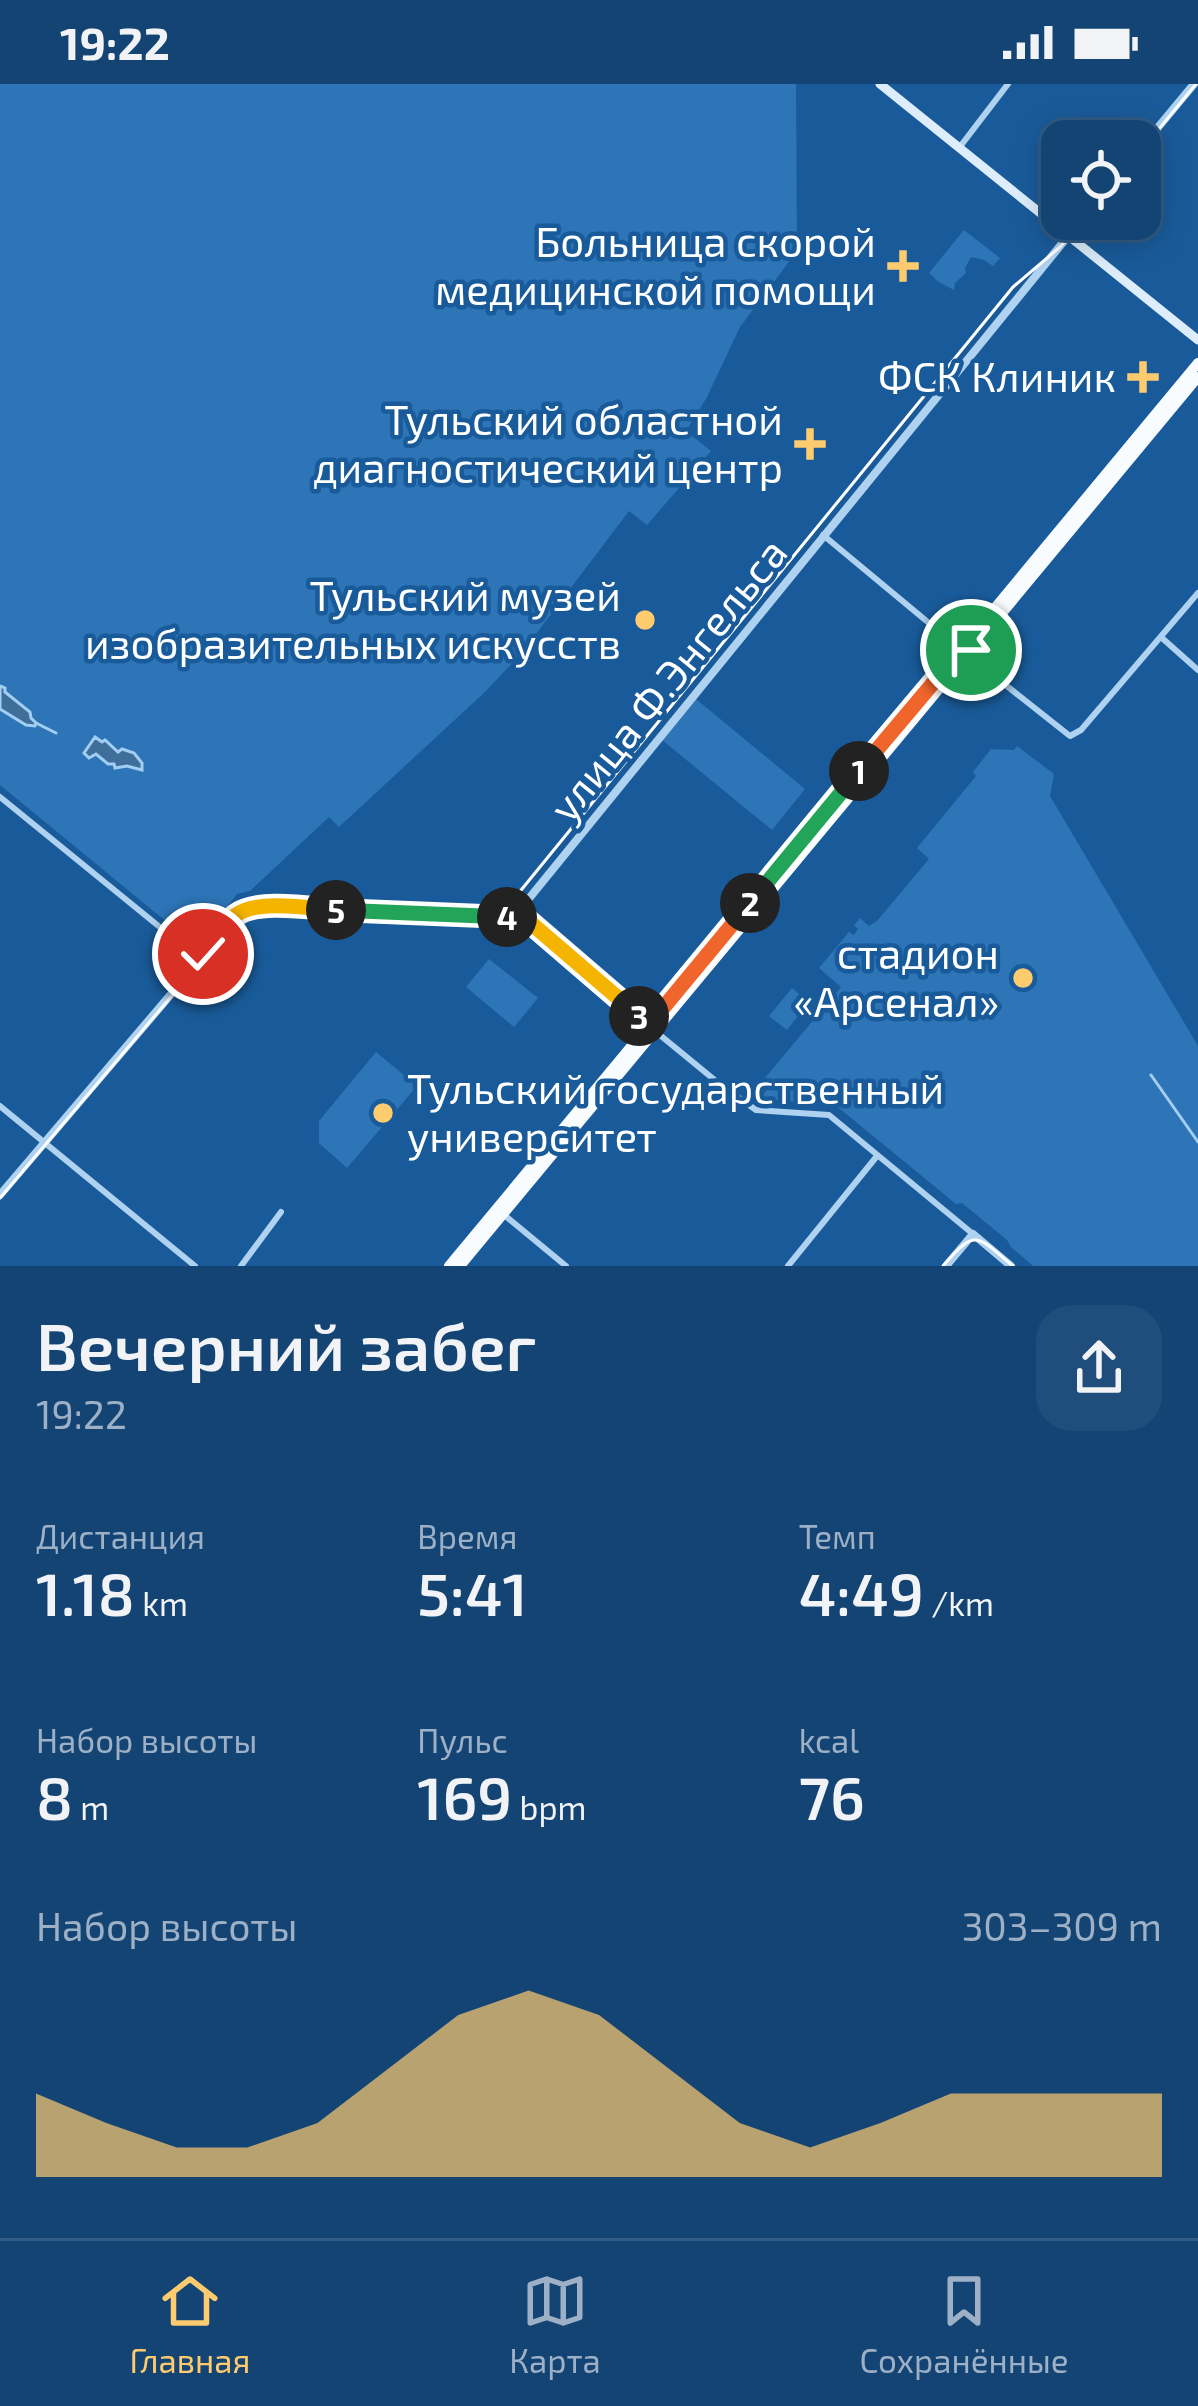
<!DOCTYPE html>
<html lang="ru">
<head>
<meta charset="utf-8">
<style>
  :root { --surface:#134474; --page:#204e7c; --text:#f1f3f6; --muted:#9db0c5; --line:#325c86; --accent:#ffcb6f }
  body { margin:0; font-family:"Exo 2",sans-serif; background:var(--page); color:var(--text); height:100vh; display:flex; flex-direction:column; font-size:45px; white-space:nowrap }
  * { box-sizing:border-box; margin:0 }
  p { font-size:39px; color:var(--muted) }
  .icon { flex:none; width:66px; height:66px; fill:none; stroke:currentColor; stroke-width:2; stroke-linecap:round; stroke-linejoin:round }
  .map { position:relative; height:1182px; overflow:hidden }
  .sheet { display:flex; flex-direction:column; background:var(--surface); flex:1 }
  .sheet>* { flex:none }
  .controls { position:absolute; left:1041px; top:36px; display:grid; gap:24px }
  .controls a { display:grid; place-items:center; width:120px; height:120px; border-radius:24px; background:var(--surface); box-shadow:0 6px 30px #0003,0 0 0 3px var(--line); font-size:60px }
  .pin { position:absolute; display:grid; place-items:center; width:102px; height:102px; color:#fff; margin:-51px; border:6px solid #fff; border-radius:50%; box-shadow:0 3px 12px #0007 }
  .km { position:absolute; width:60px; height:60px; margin:-30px; border-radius:50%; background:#222; color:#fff; font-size:33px; line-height:60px; text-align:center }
  .round { display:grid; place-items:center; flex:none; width:126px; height:126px; border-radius:36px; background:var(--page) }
  .summary { display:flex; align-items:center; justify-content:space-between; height:204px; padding:0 36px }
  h1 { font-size:66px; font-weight:600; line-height:90px }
  .figures { display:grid; grid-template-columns:repeat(3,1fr); gap:18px; height:204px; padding:12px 36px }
  .figures div { display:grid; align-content:center }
  .figures b { font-size:60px; font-weight:600 }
  .figures small { font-size:33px; font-weight:400 }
  .figures p { font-size:33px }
  .chart { height:336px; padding:24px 36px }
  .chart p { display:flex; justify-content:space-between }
  .chart svg { width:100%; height:216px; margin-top:12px; fill:var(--accent); opacity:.7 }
  .status { display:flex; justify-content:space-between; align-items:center; height:84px; padding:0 60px; background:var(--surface); direction:ltr }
  .status svg { height:33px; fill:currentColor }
  .menu { display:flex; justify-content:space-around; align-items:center; height:168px; border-top:3px solid var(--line); background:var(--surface); font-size:33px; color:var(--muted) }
  .menu a { display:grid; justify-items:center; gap:6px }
  .menu .on { color:var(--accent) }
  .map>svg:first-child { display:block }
</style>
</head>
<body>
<div class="status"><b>19:22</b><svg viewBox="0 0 49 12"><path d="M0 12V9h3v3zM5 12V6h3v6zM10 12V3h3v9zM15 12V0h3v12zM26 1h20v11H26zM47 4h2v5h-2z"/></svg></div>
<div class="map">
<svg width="1198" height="1182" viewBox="0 0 1198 1182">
  <rect width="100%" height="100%" fill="#195b9a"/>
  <g fill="#2d75b7">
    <path d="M0,0H796L797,167L740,243L707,313L686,347L711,367L647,441L629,427L536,550L543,559L531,574L518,573L486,607L339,743L329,733L250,807L237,810L196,862L0,701Z"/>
    <path d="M964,146L1000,174L993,182L984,176L971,173L965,184L966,189L955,199L954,206L939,198L929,189Z"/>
    <path d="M696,615L805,705L772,746L662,656Z"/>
    <path d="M1017,662L1054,690L1050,712L1198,962V1182H1033L1011,1163L1007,1156L962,1119L956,1120L834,1020L759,1015L767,1006L760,1000L841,903L819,884L849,848L854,851L858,845L854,841L860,834L869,842L877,837L929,775L917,764L976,692L973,688L991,665L1014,666Z"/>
    <path d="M489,875L538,914L514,943L466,903Z"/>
    <path d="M792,904L809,918L787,946L769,932Z"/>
    <path d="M376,968L417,1002L347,1084L319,1059V1037Z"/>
  </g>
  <g fill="#406e9b" stroke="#a2cef3" stroke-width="3">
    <path d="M0,602L5,604V608L30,628L31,634L36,639L35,642L26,641L0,625Z"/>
    <path d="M95,653L102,658L105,656L118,668L122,665L134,669L142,679V686L127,682L115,684L114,680H108L96,670L89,674L84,669Z"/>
  </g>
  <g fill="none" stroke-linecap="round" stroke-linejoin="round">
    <g stroke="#a2cef3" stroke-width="3">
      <path d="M36,639L56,649"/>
      <path d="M1151,991L1198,1058"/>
    </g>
    <g stroke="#afd2f1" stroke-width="6">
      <path d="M959,64L1008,0"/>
      <path d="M823,451L959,564"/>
      <path d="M1162,554L1198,586"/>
      <path d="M969,572L1070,652L1081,646L1198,509"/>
      <path d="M0,713L199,875"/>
      <path d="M518,828L647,939"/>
      <path d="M655,947L722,1002L756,1026L829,1031L973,1150"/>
      <path d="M0,1022L195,1182"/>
      <path d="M503,1130L566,1182"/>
      <path d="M241,1182L281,1128"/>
      <path d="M788,1182L877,1072"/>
    </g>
    <g stroke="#afd2f1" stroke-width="8">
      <path d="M1140,65L1194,0"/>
      <path d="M0,1111L241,828L260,823H278L505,834L518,828L1082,135"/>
      <path d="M946,1182L973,1150L1011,1182"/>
    </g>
    <path stroke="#ddedfc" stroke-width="9" d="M880,0L1198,256"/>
    <g stroke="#f9fcff" stroke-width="10">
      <path d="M449,1182L1198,279"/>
      <path d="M460,1182L1198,293"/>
    </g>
    <g stroke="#fff" stroke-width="3">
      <path d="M1140,68L1196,0"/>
      <path d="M0,1114L250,820L269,813L491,826L505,822L513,816L1013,203L1060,163L1085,135"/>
      <path d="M943,1182C976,1143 977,1152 1013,1182"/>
    </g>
  </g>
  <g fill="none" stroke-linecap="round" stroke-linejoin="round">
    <defs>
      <path id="split-1" d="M859,687L961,566L967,571L971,566"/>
      <path id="split-2" d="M750,819L859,687"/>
      <path id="split-3" d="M639,932L649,941L750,819"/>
      <path id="split-4" d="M507,833L518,828L639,932"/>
      <path id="split-5" d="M336,826L507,833"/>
      <path id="split-6" d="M203,870C213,858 223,841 236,831C257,815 310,824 336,826"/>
    </defs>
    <use href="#split-1" stroke="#fff" stroke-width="24"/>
    <use href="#split-2" stroke="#fff" stroke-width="24"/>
    <use href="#split-3" stroke="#fff" stroke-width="24"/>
    <use href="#split-4" stroke="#fff" stroke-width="24"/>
    <use href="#split-5" stroke="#fff" stroke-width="24"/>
    <use href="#split-6" stroke="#fff" stroke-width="24"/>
    <use href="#split-1" stroke="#f0652b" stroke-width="15"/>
    <use href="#split-2" stroke="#22a559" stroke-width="15"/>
    <use href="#split-3" stroke="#f0652b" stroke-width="15"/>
    <use href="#split-4" stroke="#f5b400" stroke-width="15"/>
    <use href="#split-5" stroke="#22a559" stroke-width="15"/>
    <use href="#split-6" stroke="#f5b400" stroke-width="15"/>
  </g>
  <g fill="#ffcb6f" stroke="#195b9a" stroke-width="4.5">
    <path d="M897 164h12v12h12v12h-12v12h-12v-12h-12v-12h12z"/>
    <path d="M1137 275h12v12h12v12h-12v12h-12v-12h-12v-12h12z"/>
    <path d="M804 342h12v12h12v12h-12v12h-12v-12h-12v-12h12z"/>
    <circle cx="645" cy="536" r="12"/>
    <circle cx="1023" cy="894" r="12"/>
    <circle cx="383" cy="1029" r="12"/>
  </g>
  <g text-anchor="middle" stroke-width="9" stroke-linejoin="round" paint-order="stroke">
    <g font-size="42" fill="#fff" stroke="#195b9a" text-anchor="end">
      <text x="876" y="173">Больница скорой<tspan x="876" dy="48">медицинской помощи</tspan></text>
      <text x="1116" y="308">ФСК Клиник</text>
      <text x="783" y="351">Тульский областной<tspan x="783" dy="48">диагностический центр</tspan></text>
      <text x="621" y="527">Тульский музей<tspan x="621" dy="48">изобразительных искусств</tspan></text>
      <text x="999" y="885">стадион<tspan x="999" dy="48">«Арсенал»</tspan></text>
      <text x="407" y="1020" text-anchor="start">Тульский государственный<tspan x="407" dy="48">университет</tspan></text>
    </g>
    <g font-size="42" fill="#fff" stroke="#195b9a">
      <text transform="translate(668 596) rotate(-51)" y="15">улица Ф.Энгельса</text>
    </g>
  </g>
</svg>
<div class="controls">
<a><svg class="icon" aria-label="locate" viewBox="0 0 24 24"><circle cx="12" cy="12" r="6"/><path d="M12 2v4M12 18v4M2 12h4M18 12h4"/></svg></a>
</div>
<div class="pin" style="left:971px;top:566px;background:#1e9e55"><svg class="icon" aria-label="arrive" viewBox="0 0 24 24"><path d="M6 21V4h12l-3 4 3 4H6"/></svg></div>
<div class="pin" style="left:203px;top:870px;background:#d93025"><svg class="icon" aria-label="check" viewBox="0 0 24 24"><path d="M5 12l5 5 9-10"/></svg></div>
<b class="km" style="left:859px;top:687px">1</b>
<b class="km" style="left:750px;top:819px">2</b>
<b class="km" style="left:639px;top:932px">3</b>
<b class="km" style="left:507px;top:833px">4</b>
<b class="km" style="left:336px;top:826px">5</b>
</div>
<section class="sheet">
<div class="summary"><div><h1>Вечерний забег</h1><p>19:22</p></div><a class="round"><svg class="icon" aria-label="share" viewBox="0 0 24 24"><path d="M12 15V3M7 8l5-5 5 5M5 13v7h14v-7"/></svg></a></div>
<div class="figures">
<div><p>Дистанция</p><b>1.18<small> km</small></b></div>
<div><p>Время</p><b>5:41</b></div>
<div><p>Темп</p><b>4:49<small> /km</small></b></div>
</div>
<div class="figures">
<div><p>Набор высоты</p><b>8<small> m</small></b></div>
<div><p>Пульс</p><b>169<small> bpm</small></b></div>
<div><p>kcal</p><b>76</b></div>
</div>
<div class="chart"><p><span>Набор высоты</span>303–309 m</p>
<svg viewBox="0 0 160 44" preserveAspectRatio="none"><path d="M0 44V27L10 33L20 38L30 38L40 33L50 22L60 11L70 6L80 11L90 22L100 33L110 38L120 33L130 27L140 27L150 27L160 27V44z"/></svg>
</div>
</section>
<nav class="menu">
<a class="on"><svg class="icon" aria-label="home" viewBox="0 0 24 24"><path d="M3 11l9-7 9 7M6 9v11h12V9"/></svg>Главная</a>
<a><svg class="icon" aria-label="map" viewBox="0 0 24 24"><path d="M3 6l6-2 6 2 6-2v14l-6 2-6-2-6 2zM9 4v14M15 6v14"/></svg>Карта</a>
<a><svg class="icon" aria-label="saved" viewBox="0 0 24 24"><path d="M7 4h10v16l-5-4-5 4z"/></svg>Сохранённые</a>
</nav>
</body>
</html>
